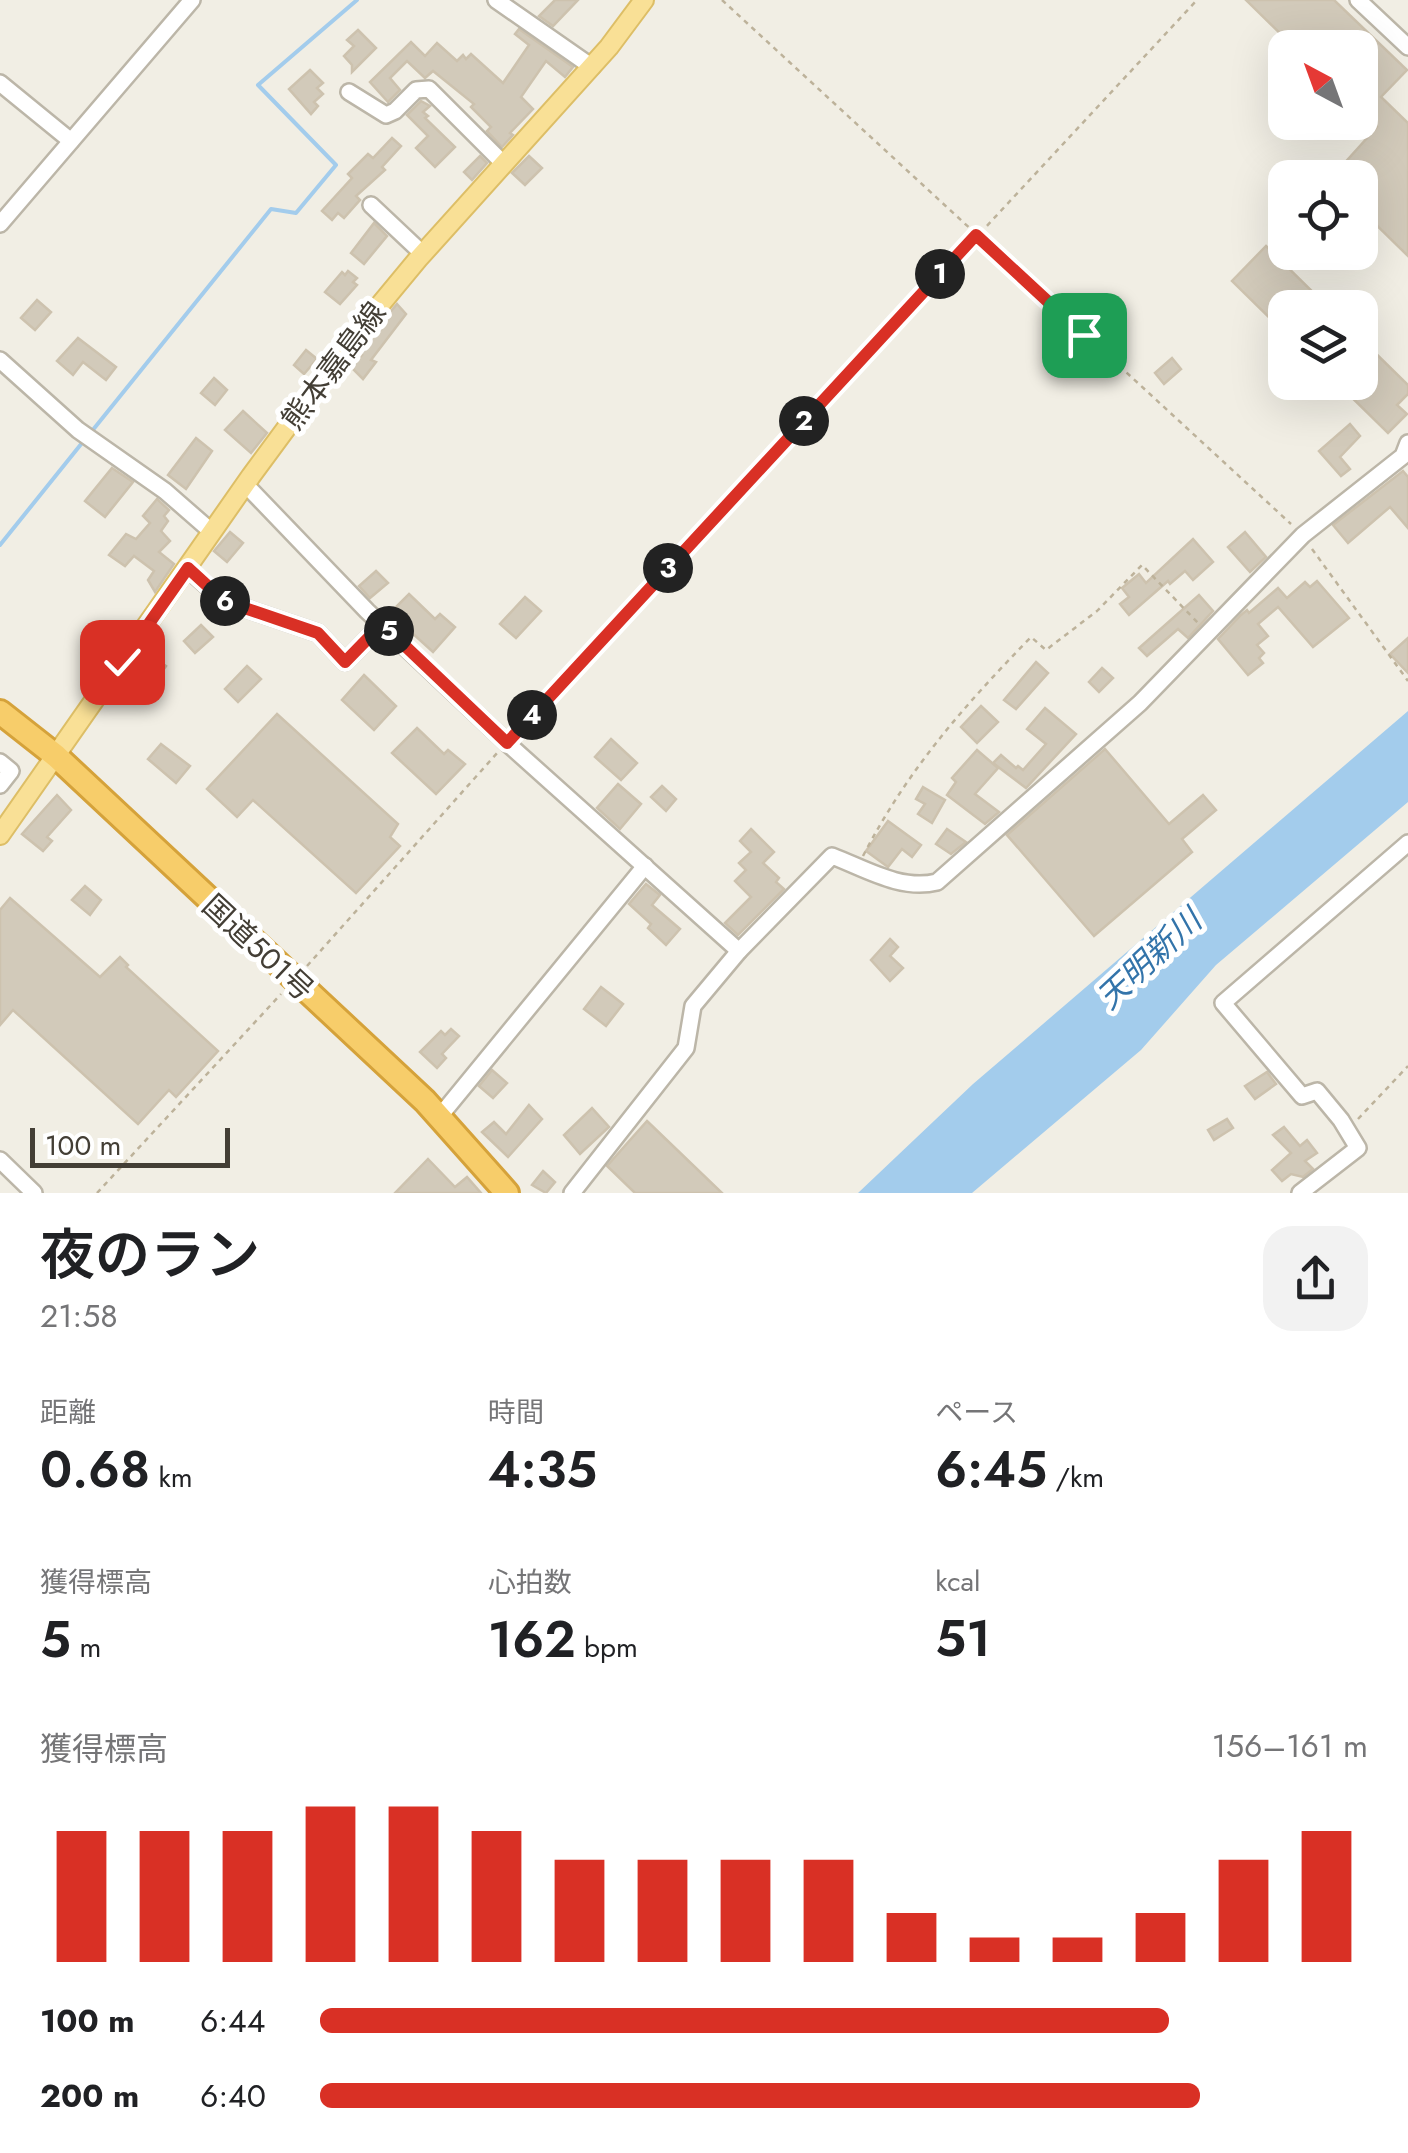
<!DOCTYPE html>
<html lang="ja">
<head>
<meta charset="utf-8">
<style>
  :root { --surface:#fff; --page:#f2f2f2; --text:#202124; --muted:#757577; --accent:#d93025 }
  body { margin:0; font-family:Jost,"Noto Sans JP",sans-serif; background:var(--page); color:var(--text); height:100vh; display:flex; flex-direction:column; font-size:38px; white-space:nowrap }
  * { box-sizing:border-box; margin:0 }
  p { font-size:32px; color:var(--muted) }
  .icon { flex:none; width:55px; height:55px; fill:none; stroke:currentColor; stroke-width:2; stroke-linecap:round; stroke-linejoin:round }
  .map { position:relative; height:1193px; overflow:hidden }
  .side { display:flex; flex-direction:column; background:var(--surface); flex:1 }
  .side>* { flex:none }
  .needle { width:65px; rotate:319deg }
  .tools { position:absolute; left:1268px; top:30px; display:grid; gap:20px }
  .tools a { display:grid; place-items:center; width:110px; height:110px; border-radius:20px; background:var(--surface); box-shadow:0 10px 40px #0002; font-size:50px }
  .scale { position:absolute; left:30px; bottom:25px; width:200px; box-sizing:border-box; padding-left:10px; border:5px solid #433e35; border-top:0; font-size:28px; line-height:35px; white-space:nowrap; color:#433e35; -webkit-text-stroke:8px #fff; paint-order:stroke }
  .pin { position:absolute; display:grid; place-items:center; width:85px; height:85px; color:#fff; margin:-42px; border-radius:20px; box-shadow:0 5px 15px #0006 }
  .km { position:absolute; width:50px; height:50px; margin:-25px; border-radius:50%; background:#222; color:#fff; font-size:28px; line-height:50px; text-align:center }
  .round { display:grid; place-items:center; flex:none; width:105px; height:105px; border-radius:30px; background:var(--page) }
  .headline { display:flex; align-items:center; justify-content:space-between; height:170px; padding:0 40px }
  h1 { font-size:55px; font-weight:600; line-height:75px }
  .figures { display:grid; grid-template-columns:repeat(3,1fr); gap:15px; height:170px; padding:10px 40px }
  .figures div { display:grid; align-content:center }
  .figures b { font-size:50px; font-weight:600 }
  .figures small { font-size:28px; font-weight:400 }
  .figures p { font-size:28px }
  .chart { height:280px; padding:20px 40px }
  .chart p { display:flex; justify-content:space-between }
  .chart svg { width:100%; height:180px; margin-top:10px; stroke:var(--accent); stroke-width:6 }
  ul { padding:0 40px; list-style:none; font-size:32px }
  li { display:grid; grid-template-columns:160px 120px 1fr; align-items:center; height:75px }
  li i { height:25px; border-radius:12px; background:var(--accent) }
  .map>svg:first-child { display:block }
</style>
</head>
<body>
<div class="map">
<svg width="1408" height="1193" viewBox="0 0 1408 1193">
  <rect width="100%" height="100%" fill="#f1eee4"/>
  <path fill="#a3ccec" d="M1408,711V802L1216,965L1141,1050L972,1193H858L973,1084Z"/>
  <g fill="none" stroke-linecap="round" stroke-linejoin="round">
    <g stroke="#a3ccec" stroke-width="4">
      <path d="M92,431L271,209L296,213L336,165L258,85L357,0"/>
      <path d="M0,545L86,438"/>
    </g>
  </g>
  <g fill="#d2caba" stroke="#cdc2ae" stroke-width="2.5">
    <path d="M555,0H578L553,26L539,16Z"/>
    <path d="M1246,0H1334L1407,70L1381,97L1408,123V256L1360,209V178H1331L1377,127L1360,111V48H1295Z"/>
    <path d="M519,29L573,67L565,77L546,61L521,97L533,109L510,133L513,135L502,147L487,131L491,127L471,107L474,104L433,71L425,78L407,61L390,78L400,90L388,102L370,82L411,42L425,56L437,43L457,61L463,55L466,59L471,54L503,83L529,45L515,34Z"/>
    <path d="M358,30L376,48L352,72V65L344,56L354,46L347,40Z"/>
    <path d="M310,70L323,83L317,88L323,94L314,102L318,106L311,114L289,89Z"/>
    <path d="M421,101L430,106L423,112L428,116L425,118L455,147L435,167L416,148L428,136L407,115Z"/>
    <path d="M392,138L401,146L382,167L385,170L356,196L360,200L344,218L338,213L332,220L322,211L352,178L348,174L368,154L373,158Z"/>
    <path d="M480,156L487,163L472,180L464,172Z"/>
    <path d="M529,156L542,168L525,185L512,173Z"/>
    <path d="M374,223L387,236L364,264L351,253Z"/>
    <path d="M1266,246L1329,308H1285V333L1232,281Z"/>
    <path d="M348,271L357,278L353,282L357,285L340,304L325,292L342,272L345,275Z"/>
    <path d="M37,300L51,312L35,330L21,318Z"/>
    <path d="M397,304L406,314L371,360L376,362L363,379L351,367L362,355L359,353L366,341Z"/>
    <path d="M78,338L116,367L106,380L83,362L73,375L57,361Z"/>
    <path d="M1360,338L1408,385V394L1397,405L1407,414L1388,433L1336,382H1360Z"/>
    <path d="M306,350L317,359L304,374L294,365Z"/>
    <path d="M1172,358L1181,369L1164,384L1155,373Z"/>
    <path d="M214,378L227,390L215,405L201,393Z"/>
    <path d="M243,411L267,433L251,453L225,430Z"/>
    <path d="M1350,424L1360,436L1340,457L1350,469L1341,476L1319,451Z"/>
    <path d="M196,438L212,451L186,489L168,475Z"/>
    <path d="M112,468L133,482L105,517L85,501Z"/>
    <path d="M1403,471L1408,477V528L1390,507L1348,543L1333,525Z"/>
    <path d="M157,499L169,510L164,516L168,521L161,531L170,541L159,552L174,564L155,592L148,580L154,571L134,556L125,566L109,555L126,534L136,539L150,523L143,516Z"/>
    <path d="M230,532L243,543L227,562L214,551Z"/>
    <path d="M1245,532L1266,557L1250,572L1228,547Z"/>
    <path d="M1193,539L1213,562L1193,580L1185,571L1170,584L1168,581L1129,615L1120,604L1129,597L1122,588L1139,574L1146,583Z"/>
    <path d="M376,571L388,583L370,598L359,586Z"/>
    <path d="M1317,581L1349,618L1313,647L1278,607L1258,624L1268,636L1257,645L1264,653L1259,658L1263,663L1248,675L1218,639L1241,615L1247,610L1249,613L1278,588L1287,598L1305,582L1310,587Z"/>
    <path d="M409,594L435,619L440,614L455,627L433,652L390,613Z"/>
    <path d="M1199,595L1213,611L1188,638L1178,629L1147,656L1139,648Z"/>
    <path d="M525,597L541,611L516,638L500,624Z"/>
    <path d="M201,625L213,637L195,653L184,641Z"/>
    <path d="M1408,638V673L1390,654Z"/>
    <path d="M144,651L166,666L145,696L123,681Z"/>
    <path d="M1036,662L1048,673L1016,709L1004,700Z"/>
    <path d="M247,666L261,679L238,702L225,689Z"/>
    <path d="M1102,668L1113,678L1099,692L1089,682Z"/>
    <path d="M364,675L396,706L374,730L342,700Z"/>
    <path d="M981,706L998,722L977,743L961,727Z"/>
    <path d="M1045,708L1076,734L1026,788L993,763L1001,755L1016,768L1018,766L1023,770L1046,744L1027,729Z"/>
    <path d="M277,714L398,824L390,837L400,846L356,893L253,800L237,817L207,789Z"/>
    <path d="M417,728L444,754L448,750L465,764L436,794L392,753Z"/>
    <path d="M611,739L637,763L621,780L595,757Z"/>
    <path d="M161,744L190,766L176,783L148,759Z"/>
    <path d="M1105,749L1169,824L1203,795L1216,810L1182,839L1192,852L1094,936L1007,835Z"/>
    <path d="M977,750L998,768L975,794L999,812L985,824L947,795L956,782L952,778Z"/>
    <path d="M618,784L641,804L620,829L597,808Z"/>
    <path d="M662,786L676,799L666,811L651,797Z"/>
    <path d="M923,787L945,800L932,823L918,814L925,804L916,799Z"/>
    <path d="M57,795L71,810L47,837L52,841L43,851L22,834Z"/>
    <path d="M888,821L921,845L912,857L902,849L888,867L866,851Z"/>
    <path d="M751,829L774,852L763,863L779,878L776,882L784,889L738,935L725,923L751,897L735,881L746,870L739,863L751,852L740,841Z"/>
    <path d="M947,829L966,842L951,854L936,844Z"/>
    <path d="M646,884L660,895L652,905L680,929L666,945L648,928L651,924L629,904Z"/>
    <path d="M85,886L101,900L90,915L72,900Z"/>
    <path d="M10,898L100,977L120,957L128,965L126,967L218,1051L176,1097L169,1090L138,1124L13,1010L0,1025V910Z"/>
    <path d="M890,939L898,947L890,956L903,968L890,981L871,960Z"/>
    <path d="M601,987L623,1004L606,1026L584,1009Z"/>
    <path d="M451,1029L459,1036L442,1054L446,1058L437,1068L420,1052L441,1031L445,1035Z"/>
    <path d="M492,1070L507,1083L493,1098L479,1086Z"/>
    <path d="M1267,1072L1276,1084L1255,1099L1245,1086Z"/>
    <path d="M529,1105L542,1119L508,1157L482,1132L494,1122L506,1134Z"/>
    <path d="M592,1108L609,1127L580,1154L564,1135Z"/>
    <path d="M1227,1119L1233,1128L1214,1140L1208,1130Z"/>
    <path d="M647,1121L722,1193H635L607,1166Z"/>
    <path d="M1284,1127L1300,1146L1307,1140L1317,1153L1305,1161L1313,1169L1303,1177L1291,1174L1282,1181L1272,1170L1291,1153L1273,1135Z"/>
    <path d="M428,1159L455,1187L467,1177L481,1193H395Z"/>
    <path d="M543,1171L555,1182L546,1193L532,1185Z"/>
  </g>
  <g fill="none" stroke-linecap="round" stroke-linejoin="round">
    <defs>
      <g id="minor">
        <path d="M496,0L592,67"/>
        <path d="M1358,0L1408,47"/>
        <path d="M0,83L71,141"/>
        <path d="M349,92L386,115L395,111L416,90L429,89L504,164"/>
        <path d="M371,205L423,254"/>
        <path d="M0,224L192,0"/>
        <path d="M0,360L78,430L165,491L212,532"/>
        <path d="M245,484L367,611L507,743L739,951"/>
        <path d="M187,568L224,601L318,633L345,662L382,624"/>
        <path d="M0,762L11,771L0,785"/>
        <path d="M440,1116L645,866"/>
        <path d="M0,1160L34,1193"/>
        <path d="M572,1193L686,1048L693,1006L739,951L832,856C866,869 901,891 937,882L1140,703L1303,535L1403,456L1408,443"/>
        <path d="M1300,1193L1358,1148L1341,1120L1317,1091L1302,1096L1223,1003L1408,843"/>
      </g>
      <path id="major" d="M0,835L251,476L355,335L418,259L609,47L644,0"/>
      <path id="highway" d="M0,712L56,756L425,1101L507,1193"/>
    </defs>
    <use href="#minor" stroke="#bcb6a8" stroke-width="20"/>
    <use href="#major" stroke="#ddbe66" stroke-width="22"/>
    <use href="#highway" stroke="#d5a23a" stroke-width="28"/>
    <g stroke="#bdb29a" stroke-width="2.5" stroke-dasharray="5 5" stroke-linecap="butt">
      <path d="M722,0L1291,524"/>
      <path d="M1312,549L1408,681"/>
      <path d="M517,731L1197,0"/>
      <path d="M863,856C908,769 963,707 1031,637L1046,650L1097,611L1142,565L1199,624"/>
      <path d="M307,966L498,752"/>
      <path d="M1358,1119L1408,1066"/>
      <path d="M97,1193L281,994"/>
    </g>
    <use href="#minor" stroke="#fff" stroke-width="15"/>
    <use href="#major" stroke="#f9e096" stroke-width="18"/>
    <use href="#highway" stroke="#f7cd6a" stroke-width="22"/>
  </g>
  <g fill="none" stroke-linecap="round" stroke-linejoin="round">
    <defs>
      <path id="route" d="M122,662L188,568L224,601L318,633L345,662L382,624L507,743L976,235L1084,335"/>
    </defs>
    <use href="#route" stroke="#fff" stroke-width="20"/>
    <use href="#route" stroke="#d93025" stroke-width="12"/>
  </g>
  <g text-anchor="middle" stroke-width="10" stroke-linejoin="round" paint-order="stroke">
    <g font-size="30" fill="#433e35" stroke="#fff">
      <text transform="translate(334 366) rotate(-53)" y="10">熊本嘉島線</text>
      <text transform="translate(258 948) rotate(43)" y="10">国道501号</text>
    </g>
    <g font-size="32" font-style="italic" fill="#3374aa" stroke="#fff">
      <text transform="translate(1149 959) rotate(-43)" y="11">天明新川</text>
    </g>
  </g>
</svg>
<div class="tools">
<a><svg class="needle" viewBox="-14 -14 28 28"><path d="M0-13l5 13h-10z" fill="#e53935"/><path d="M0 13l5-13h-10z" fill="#757577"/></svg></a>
<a><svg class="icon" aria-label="locate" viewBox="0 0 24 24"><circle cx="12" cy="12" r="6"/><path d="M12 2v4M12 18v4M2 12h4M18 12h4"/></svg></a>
<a><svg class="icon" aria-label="layers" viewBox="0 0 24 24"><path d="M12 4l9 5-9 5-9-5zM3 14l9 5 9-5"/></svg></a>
</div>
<div class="scale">100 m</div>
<div class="pin" style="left:1084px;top:335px;background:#1e9e55"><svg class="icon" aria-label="arrive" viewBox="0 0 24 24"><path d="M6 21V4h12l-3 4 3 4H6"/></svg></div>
<div class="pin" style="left:122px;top:662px;background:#d93025"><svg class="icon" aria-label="check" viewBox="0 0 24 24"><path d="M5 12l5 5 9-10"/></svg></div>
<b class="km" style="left:940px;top:274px">1</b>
<b class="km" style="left:804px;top:421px">2</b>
<b class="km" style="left:668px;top:568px">3</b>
<b class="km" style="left:532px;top:715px">4</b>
<b class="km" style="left:389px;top:631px">5</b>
<b class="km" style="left:225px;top:601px">6</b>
</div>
<section class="side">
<div class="headline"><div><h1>夜のラン</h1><p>21:58</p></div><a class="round"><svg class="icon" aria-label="share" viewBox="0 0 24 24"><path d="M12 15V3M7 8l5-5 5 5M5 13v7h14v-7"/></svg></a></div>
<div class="figures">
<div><p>距離</p><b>0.68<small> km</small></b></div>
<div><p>時間</p><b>4:35</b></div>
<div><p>ペース</p><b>6:45<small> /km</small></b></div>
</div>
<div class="figures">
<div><p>獲得標高</p><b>5<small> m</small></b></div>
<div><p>心拍数</p><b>162<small> bpm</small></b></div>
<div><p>kcal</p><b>51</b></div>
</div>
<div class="chart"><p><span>獲得標高</span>156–161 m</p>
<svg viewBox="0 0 160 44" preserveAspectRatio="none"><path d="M5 44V12M15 44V12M25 44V12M35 44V6M45 44V6M55 44V12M65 44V19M75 44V19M85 44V19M95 44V19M105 44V32M115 44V38M125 44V38M135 44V32M145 44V19M155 44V12"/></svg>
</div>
<ul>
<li><b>100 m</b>6:44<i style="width:81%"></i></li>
<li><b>200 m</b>6:40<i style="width:84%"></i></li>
</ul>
</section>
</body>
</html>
